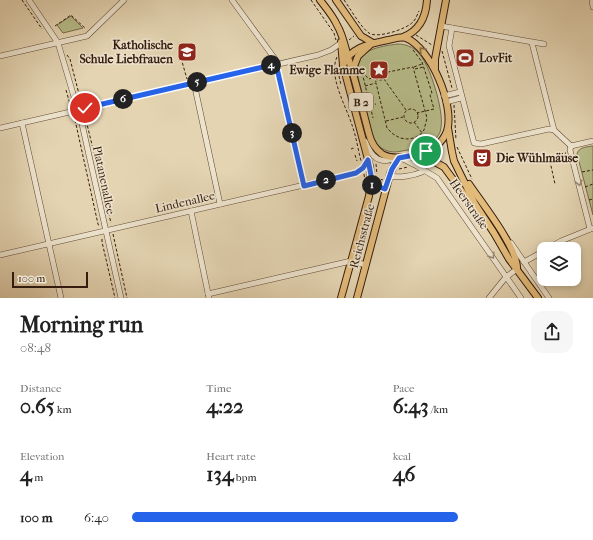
<!DOCTYPE html>
<html lang="en">
<head>
<meta charset="utf-8">
<style>
  :root { --surface:#fff; --page:#f6f6f6; --text:#222; --muted:#767676; --accent:#2563eb }
  body { margin:0; font-family:"IM FELL French Canon",serif; background:var(--page); color:var(--text); height:100vh; display:flex; flex-direction:column; font-size:15px; white-space:nowrap }
  * { box-sizing:border-box; margin:0 }
  p { font-size:13px; color:var(--muted) }
  .icon { flex:none; width:22px; height:22px; fill:none; stroke:currentColor; stroke-width:2; stroke-linecap:round; stroke-linejoin:round }
  .map { position:relative; height:298px; overflow:hidden }
  .side { display:flex; flex-direction:column; background:var(--surface); flex:1 }
  .side>* { flex:none }
  .fabs { position:absolute; left:537px; top:242px; display:grid; gap:8px }
  .fabs a { display:grid; place-items:center; width:44px; height:44px; border-radius:8px; background:var(--surface); box-shadow:0 2px 6px #0003; font-size:20px }
  .scale { position:absolute; left:12px; bottom:10px; width:76px; box-sizing:border-box; padding-left:4px; border:2px solid #341c0e; border-top:0; font-size:11px; line-height:14px; white-space:nowrap; color:#341c0e; -webkit-text-stroke:3px #ede3cd; paint-order:stroke }
  .pin { position:absolute; display:grid; place-items:center; width:34px; height:34px; color:#fff; margin:-17px; border:2px solid #fff; border-radius:50%; box-shadow:0 1px 4px #0007 }
  .km { position:absolute; width:20px; height:20px; margin:-10px; border-radius:50%; background:#222; color:#fff; font-size:11px; line-height:20px; text-align:center }
  .round { display:grid; place-items:center; flex:none; width:42px; height:42px; border-radius:12px; background:var(--page) }
  .head { display:flex; align-items:center; justify-content:space-between; height:68px; padding:0 20px }
  h1 { font-size:22px; font-weight:700; line-height:30px }
  .stats { display:grid; grid-template-columns:repeat(3,1fr); gap:6px; height:68px; padding:4px 20px }
  .stats div { display:grid; align-content:center }
  .stats b { font-size:20px; font-weight:700 }
  .stats small { font-size:11px; font-weight:400 }
  .stats p { font-size:11px }
  ul { padding:0 20px; list-style:none; font-size:13px }
  li { display:grid; grid-template-columns:64px 48px 1fr; align-items:center; height:30px }
  li i { height:10px; border-radius:5px; background:var(--accent) }
  .map>svg:first-child { display:block }
</style>
</head>
<body>
<div class="map">
<svg width="593" height="298" viewBox="0 0 593 298">
  <rect width="100%" height="100%" fill="#e4d4b2"/>
  <filter id="stains"><feTurbulence type="fractalNoise" baseFrequency=".005" numOctaves="4"/><feColorMatrix values="0 0 0 0 .2 0 0 0 0 .09 0 0 0 0 .02 0 0 0 .5 -.17"/></filter>
  <radialGradient id="worn" r=".72"><stop offset=".6" stop-color="#630" stop-opacity="0"/><stop offset="1" stop-color="#630" stop-opacity=".3"/></radialGradient>
  <g fill="#b7bc89" stroke="#766c4c">
    <path d="M71,16L83,28L63,33L57,25Z"/>
    <path d="M398,44C405,44 413,47 418,52C430,64 444,111 441,127C441,131 439,135 436,138C429,148 413,149 402,151C390,154 380,150 373,139L357,73C353,50 381,46 398,44Z"/>
    <path d="M593,146V215L577,154C579,147 586,147 593,146Z"/>
  </g>
  <g fill="none" stroke-linecap="round" stroke-linejoin="round">
    <defs>
      <g id="minor">
        <path d="M29,0L58,43L61,53L82,124L121,298"/>
        <path d="M232,0L275,59L304,185"/>
        <path d="M592,0L593,7"/>
        <path d="M441,26L544,44"/>
        <path d="M452,28L449,46L474,143L481,144L549,129L554,130L571,146"/>
        <path d="M532,43L554,130"/>
        <path d="M0,56L87,36L124,0"/>
        <path d="M194,83L220,204"/>
        <path d="M444,96L460,92"/>
        <path d="M446,102L461,98"/>
        <path d="M22,123L61,298"/>
        <path d="M0,128L318,55L331,50L341,43"/>
        <path d="M365,141C372,158 379,165 397,158"/>
        <path d="M571,146L570,150L590,229"/>
        <path d="M571,146L593,141"/>
        <path d="M401,158L417,166L437,178L521,298"/>
        <path d="M389,176C399,178 413,176 422,172L423,169"/>
        <path d="M191,211L209,298"/>
        <path d="M511,243L549,298"/>
        <path d="M547,249L561,241L593,228"/>
        <path d="M0,255L356,173L363,168L368,160"/>
        <path d="M524,262L544,251"/>
        <path d="M208,294L351,261L366,265"/>
        <path d="M489,298L506,277L517,269"/>
      </g>
      <g id="major">
        <path d="M320,0C326,8 333,16 337,25C343,35 345,47 348,57C356,82 362,108 369,134C371,142 375,149 382,154C396,162 425,155 437,145C441,142 445,136 447,131C455,106 431,48 406,38C401,36 394,39 388,40C370,44 352,46 343,65"/>
        <path d="M336,0L361,36L373,43"/>
        <path d="M403,37C419,31 426,17 427,0"/>
        <path d="M435,68V59L446,0"/>
        <path d="M353,69L358,56L370,45"/>
        <path d="M448,128L452,152L454,161L475,204L494,233L509,259L538,298"/>
        <path d="M414,155L431,160L444,167L463,193L471,201"/>
        <path d="M371,184L385,189"/>
        <path d="M469,184C481,202 518,248 517,269"/>
        <path d="M341,298L369,196L371,180L370,167L343,65L341,42"/>
        <path d="M357,298L390,174L395,163L399,158"/>
      </g>
    </defs>
    <use href="#minor" stroke="#604a37" stroke-width="6"/>
    <use href="#major" stroke="#341c0e" stroke-width="8"/>
    <g stroke="#341c0e" stroke-width="1" stroke-dasharray="3 2" stroke-linecap="butt">
      <path d="M22,0L42,29"/>
      <path d="M311,0L334,33L336,40"/>
      <path d="M344,0C350,8 361,28 369,33C376,39 407,29 413,22C416,19 417,15 419,11"/>
      <path d="M55,26L71,15L86,29"/>
      <path d="M416,35L432,45"/>
      <path d="M349,40L354,36"/>
      <path d="M413,50L422,62L432,93L430,95L434,109L417,113"/>
      <path d="M442,51L452,88"/>
      <path d="M67,55L70,59L79,94"/>
      <path d="M337,57C328,76 346,106 352,125C356,136 358,149 361,161"/>
      <path d="M181,58L187,79"/>
      <circle cx="380" cy="72" r="8"/>
      <path d="M414,67L422,64"/>
      <path d="M415,69L424,67"/>
      <path d="M362,72L369,79L375,77L376,82"/>
      <path d="M358,73L362,72L373,118"/>
      <path d="M339,76L341,85"/>
      <path d="M384,79L406,110"/>
      <path d="M365,86L376,83L387,128L393,134L400,138L407,139L414,138L420,135L424,130L427,118L413,67L388,72"/>
      <path d="M66,90L70,104"/>
      <path d="M370,105L376,104"/>
      <path d="M454,105L456,140"/>
      <circle cx="411" cy="116" r="7"/>
      <path d="M85,116L111,223"/>
      <path d="M75,120L98,224L99,226"/>
      <path d="M386,121L403,117"/>
      <path d="M414,122L422,133"/>
      <path d="M457,147L472,179"/>
      <path d="M351,149L353,148L354,150"/>
      <path d="M560,154L566,153"/>
      <path d="M355,155L357,161"/>
      <path d="M549,157L554,155"/>
      <path d="M543,158L549,157L555,184"/>
      <path d="M376,164L377,174"/>
      <path d="M399,169L408,167"/>
      <path d="M582,172L593,170"/>
      <path d="M364,174L365,181"/>
      <path d="M376,178L383,180"/>
      <path d="M585,187L593,184"/>
      <path d="M589,200L593,199"/>
      <path d="M113,234L127,298"/>
      <path d="M102,239V242L115,298"/>
    </g>
    <use href="#minor" stroke="#ede3cd" stroke-width="5"/>
    <use href="#major" stroke="#e2ba79" stroke-width="6"/>
  </g>
  <defs><path id="oneway-chevron" d="M-2-3.5L2.5 0L-2 3.5" fill="none" stroke-width="1.6" stroke-linecap="round" stroke-linejoin="round"/></defs>
  <use stroke="#8b6b44" href="#oneway-chevron" transform="translate(422 50) rotate(-132)"/>
  <g stroke="#9a8977">
    <use href="#oneway-chevron" transform="translate(579 183) rotate(76)"/>
    <use href="#oneway-chevron" transform="translate(492 256) rotate(56)"/>
  </g>
  <g fill="none" stroke-linecap="round" stroke-linejoin="round">
    <defs>
      <path id="route" d="M85,108L276,64L304,186L356,173L363,168L368,160L371,175V184L385,189L392,169L399,158L414,155L426,151"/>
    </defs>
    <use href="#route" stroke="#fff" stroke-width="8"/>
    <use href="#route" stroke="#2563eb" stroke-width="5"/>
  </g>
  <defs>
    <symbol id="school-square" viewBox="-11 -11 22 22"><rect x="-9" y="-9" width="18" height="18" rx="4" fill="#8f2418" stroke="#ede3cd"/><path d="M0-5L7-2L0 1L-7-2ZM-4 1L0 2.5L4 1V4Q0 6-4 4Z" fill="#fff"/></symbol>
    <symbol id="stadium-square" viewBox="-11 -11 22 22"><rect x="-9" y="-9" width="18" height="18" rx="4" fill="#8f2418" stroke="#ede3cd"/><path d="M0-5a6.5 5 0 1 0 0 10a6.5 5 0 1 0 0-10ZM-3.5-1.8h7v3.6h-7Z" fill="#fff"/></symbol>
    <symbol id="sight-square" viewBox="-11 -11 22 22"><rect x="-9" y="-9" width="18" height="18" rx="4" fill="#8f2418" stroke="#ede3cd"/><path d="M0-6L1.8-2.2L6-1.7L2.9 1.2L3.7 5.4L0 3.3L-3.7 5.4L-2.9 1.2L-6-1.7L-1.8-2.2Z" fill="#fff"/></symbol>
    <symbol id="theatre-square" viewBox="-11 -11 22 22"><rect x="-9" y="-9" width="18" height="18" rx="4" fill="#8f2418" stroke="#ede3cd"/><path d="M-5-5.5Q0-4 5-5.5V0Q5 5 0 6Q-5 5-5 0ZM-3.3-2.5H-1v1.5H-3.3ZM1-2.5H3.3v1.5H1ZM-2.8 1Q0 5.5 2.8 1Z" fill="#fff"/></symbol>
  </defs>
  <g fill-rule="evenodd">
    <use href="#school-square" x="176" y="41" width="22" height="22"/>
    <use href="#stadium-square" x="454" y="47" width="22" height="22"/>
    <use href="#sight-square" x="368" y="59" width="22" height="22"/>
    <use href="#theatre-square" x="471" y="147" width="22" height="22"/>
  </g>
  <g text-anchor="middle" stroke-width="3" stroke-linejoin="round" paint-order="stroke">
    <rect fill="#ede3cd" stroke="#6c5847" stroke-width="1" x="349" y="93" width="24" height="18" rx="3"/>
    <g font-size="11" font-weight="bold" fill="#341c0e">
      <text x="361" y="106">B 2</text>
    </g>
    <g font-size="12" font-weight="bold" fill="#341c0e" stroke="#ede3cd" text-anchor="end">
      <text x="173" y="49">Katholische<tspan x="173" dy="14">Schule Liebfrauen</tspan></text>
      <text x="479" y="62" text-anchor="start">LovFit</text>
      <text x="365" y="74">Ewige Flamme</text>
      <text x="496" y="162" text-anchor="start">Die Wühlmäuse</text>
    </g>
    <g font-size="12" fill="#341c0e" stroke="#ede3cd">
      <text transform="translate(104 180) rotate(78)" y="4">Platanenallee</text>
      <text transform="translate(185 202) rotate(-13)" y="4">Lindenallee</text>
      <text transform="translate(469 204) rotate(55)" y="4">Heerstraße</text>
      <text transform="translate(362 236) rotate(-75)" y="4">Reichsstraße</text>
    </g>
  </g>
  <rect width="100%" height="100%" filter="url(#stains)"/>
  <rect width="100%" height="100%" fill="url(#worn)"/>
</svg>
<div class="fabs">
<a><svg class="icon" aria-label="layers" viewBox="0 0 24 24"><path d="M12 4l9 5-9 5-9-5zM3 14l9 5 9-5"/></svg></a>
</div>
<div class="scale">100 m</div>
<div class="pin" style="left:426px;top:151px;background:#1e9e55"><svg class="icon" aria-label="arrive" viewBox="0 0 24 24"><path d="M6 21V4h12l-3 4 3 4H6"/></svg></div>
<div class="pin" style="left:85px;top:108px;background:#d93025"><svg class="icon" aria-label="check" viewBox="0 0 24 24"><path d="M5 12l5 5 9-10"/></svg></div>
<b class="km" style="left:372px;top:185px">1</b>
<b class="km" style="left:326px;top:180px">2</b>
<b class="km" style="left:292px;top:133px">3</b>
<b class="km" style="left:271px;top:65px">4</b>
<b class="km" style="left:197px;top:82px">5</b>
<b class="km" style="left:123px;top:99px">6</b>
</div>
<section class="side">
<div class="head"><div><h1>Morning run</h1><p>08:48</p></div><a class="round"><svg class="icon" aria-label="share" viewBox="0 0 24 24"><path d="M12 15V3M7 8l5-5 5 5M5 13v7h14v-7"/></svg></a></div>
<div class="stats">
<div><p>Distance</p><b>0.65<small> km</small></b></div>
<div><p>Time</p><b>4:22</b></div>
<div><p>Pace</p><b>6:43<small> /km</small></b></div>
</div>
<div class="stats">
<div><p>Elevation</p><b>4<small> m</small></b></div>
<div><p>Heart rate</p><b>134<small> bpm</small></b></div>
<div><p>kcal</p><b>46</b></div>
</div>
<ul>
<li><b>100 m</b>6:40<i style="width:74%"></i></li>
</ul>
</section>
</body>
</html>
